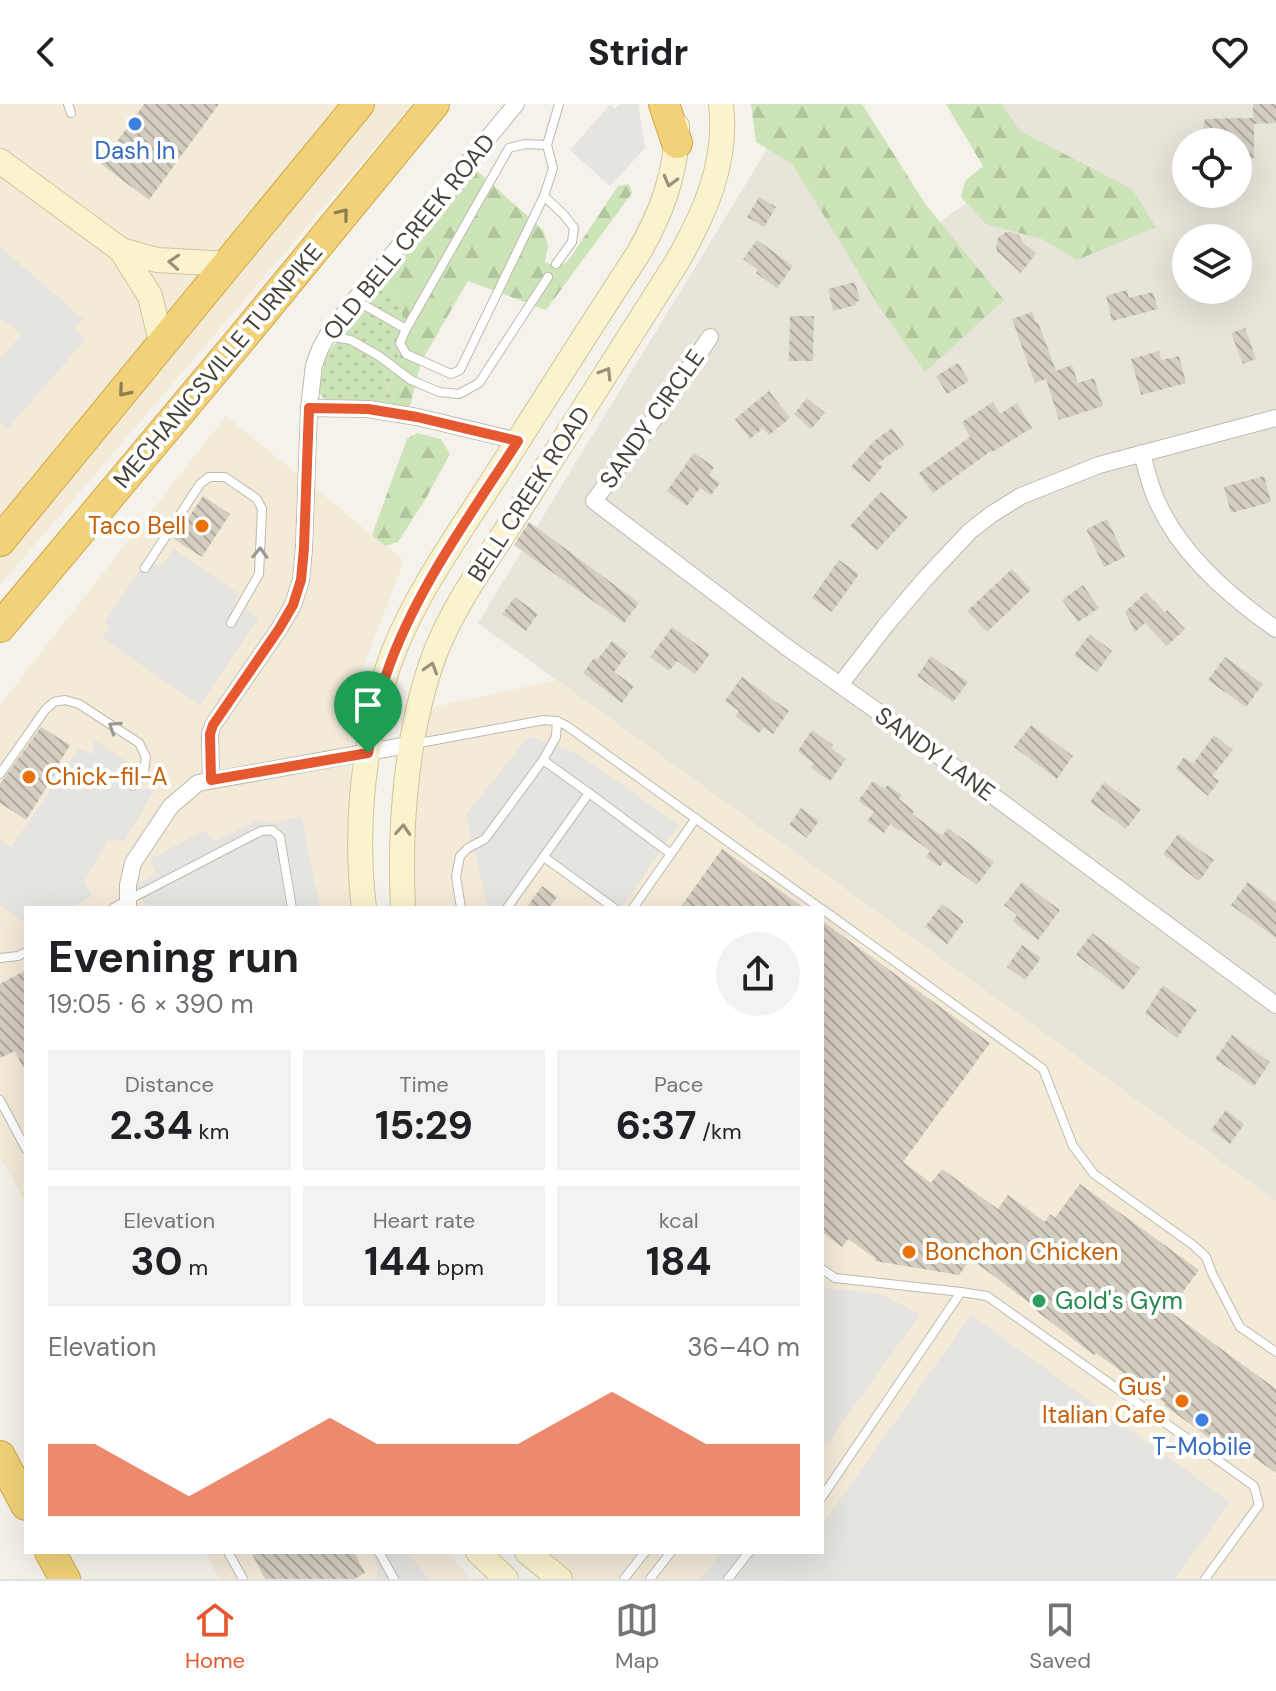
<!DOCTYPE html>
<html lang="en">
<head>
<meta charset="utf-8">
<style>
  :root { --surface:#fff; --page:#f2f2f2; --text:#202124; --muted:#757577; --line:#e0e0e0; --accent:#e6582f }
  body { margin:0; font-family:"DM Sans",sans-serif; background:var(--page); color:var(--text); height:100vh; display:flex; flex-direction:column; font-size:30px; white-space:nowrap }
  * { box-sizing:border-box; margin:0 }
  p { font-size:26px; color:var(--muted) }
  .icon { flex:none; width:44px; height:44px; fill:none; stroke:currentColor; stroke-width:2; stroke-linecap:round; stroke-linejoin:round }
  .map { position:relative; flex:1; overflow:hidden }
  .drawer { position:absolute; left:24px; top:802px; width:800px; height:648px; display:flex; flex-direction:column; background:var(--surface); border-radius:0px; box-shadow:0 8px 32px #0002 }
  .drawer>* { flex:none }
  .fabs { position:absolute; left:1172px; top:24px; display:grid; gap:16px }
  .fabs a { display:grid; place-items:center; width:80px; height:80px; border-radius:50%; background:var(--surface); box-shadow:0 8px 32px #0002; font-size:40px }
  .pin { position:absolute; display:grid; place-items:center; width:68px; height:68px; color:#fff; margin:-82px -34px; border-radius:50% 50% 50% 0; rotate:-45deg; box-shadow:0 0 8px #0007 }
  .pin .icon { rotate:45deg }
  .round { display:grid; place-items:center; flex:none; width:84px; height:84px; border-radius:42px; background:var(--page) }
  .summary { display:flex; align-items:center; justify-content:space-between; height:136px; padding:0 24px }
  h1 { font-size:44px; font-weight:700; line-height:60px }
  .figures { display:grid; grid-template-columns:repeat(3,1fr); gap:12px; height:136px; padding:8px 24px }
  .figures div { display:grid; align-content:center; border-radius:0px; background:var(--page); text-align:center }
  .figures b { font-size:40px; font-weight:700 }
  .figures small { font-size:22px; font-weight:400 }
  .figures p { font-size:22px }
  .chart { height:224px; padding:16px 24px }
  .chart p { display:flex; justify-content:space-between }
  .chart svg { width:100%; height:144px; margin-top:8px; fill:var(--accent); opacity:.7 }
  header { display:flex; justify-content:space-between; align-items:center; height:104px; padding:0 24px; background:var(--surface); font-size:36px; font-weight:700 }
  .tabs { display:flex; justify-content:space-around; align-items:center; height:112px; border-top:2px solid var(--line); background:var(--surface); font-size:22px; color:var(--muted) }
  .tabs a { display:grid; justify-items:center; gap:4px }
  .tabs .on { color:var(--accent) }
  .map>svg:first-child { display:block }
</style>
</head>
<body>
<header><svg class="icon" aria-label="back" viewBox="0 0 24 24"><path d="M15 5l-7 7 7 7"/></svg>Stridr<svg class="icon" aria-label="heart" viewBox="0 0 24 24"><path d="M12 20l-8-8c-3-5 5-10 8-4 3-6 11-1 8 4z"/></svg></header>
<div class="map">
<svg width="1276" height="1475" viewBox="0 0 1276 1475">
  <defs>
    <pattern id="green-dots" width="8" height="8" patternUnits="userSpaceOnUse" patternTransform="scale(2)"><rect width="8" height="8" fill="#cce4b7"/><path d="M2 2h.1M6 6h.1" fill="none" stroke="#b1c59e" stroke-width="1.8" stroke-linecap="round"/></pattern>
    <pattern id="forest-firs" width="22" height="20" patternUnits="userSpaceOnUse" patternTransform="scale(2)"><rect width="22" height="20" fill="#cce4b7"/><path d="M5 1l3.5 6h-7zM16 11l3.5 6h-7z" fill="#b1c59e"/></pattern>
    <pattern id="building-back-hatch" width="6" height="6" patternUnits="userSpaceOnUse" patternTransform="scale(2)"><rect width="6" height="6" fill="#d4cec1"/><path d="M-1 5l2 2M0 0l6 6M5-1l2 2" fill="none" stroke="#aea99e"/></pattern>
  </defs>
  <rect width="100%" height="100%" fill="#f4f2ea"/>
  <path fill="#e7e4d9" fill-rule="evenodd" d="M960,0H1276V1097L478,519L777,29L926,127L1005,73ZM1186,38H1238V90H1186ZM1186,134H1238V186H1186Z"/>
  <g fill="#f3ead8">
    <path d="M0,0H412L0,481Z"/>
    <path d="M226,312L404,457L348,602L355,804H26V1100L0,1052V601Z"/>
    <path d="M557,576L1276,1097V1475H560L527,1448H822V804H403L420,606Z"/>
    <path d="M206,1448H448L470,1475H219Z"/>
  </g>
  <path fill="url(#green-dots)" d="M383,178L392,188L405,217L399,249L387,286L397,302L325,295L320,290L318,283L327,250Z"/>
  <g fill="url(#forest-firs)">
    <path d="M751,0H862L926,101L1004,196L925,268L879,202L793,61L756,38Z"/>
    <path d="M946,0H1002L1020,27L1132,85L1156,123L1077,156L1042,135L986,120L961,93L965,77L983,62Z"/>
    <path d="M475,65L543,126L548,141L545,158L558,163L568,157L618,82L629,80L632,89L546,206L468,177L421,258L410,302H397L387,286L399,249L405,217L392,188L383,178Z"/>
    <path d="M417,329L441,335L450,350L426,394L398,438L385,442L372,431L407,335Z"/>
  </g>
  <g fill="#e6e4e1">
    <path d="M620,0H638L645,44L610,82L570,46L610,1L615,5Z"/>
    <path d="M0,143L83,215L75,225L86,235L7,325L0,318V255L21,231L0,213Z"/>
    <path d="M173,445L239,490L234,498L259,514L200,601L102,534L110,522L105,518L148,454L161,463Z"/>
    <path d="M529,632L578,650L679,721L621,804H603L607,799L544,753L507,804H488L466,710Z"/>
    <path d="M94,636L147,671L142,685H150L154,687L125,736L107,737L84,778L92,792L70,804H37L36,803L26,804V814L23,817L0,801V736L11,743L79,645L94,650Z"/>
    <path d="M301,712L320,804H147L136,782L156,770L150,755L206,726L214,738L258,716L274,720Z"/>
    <path d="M822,1182L826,1184L881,1190L920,1210L822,1347Z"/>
    <path d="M971,1211L1230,1398L1175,1475H701L721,1448H822V1421Z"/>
    <path d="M370,1448H410L415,1457L429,1475H377L378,1463Z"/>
  </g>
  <g fill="url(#building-back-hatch)">
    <path d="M144,0H219L149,96L101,60Z"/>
    <path d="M1253,0H1276V19L1254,20V54H1238V38H1200L1205,15L1253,14Z"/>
    <path d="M759,93L776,103L764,123L747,113Z"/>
    <path d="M1006,128H1010L1019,131L1023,139L1036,149L1021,169L997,147L996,142L998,134Z"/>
    <path d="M757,136L793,162L777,184L756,169L758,166L743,155Z"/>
    <path d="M855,178L860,197L855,198L856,201L833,207L828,185Z"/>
    <path d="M1127,186L1129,194L1153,188L1158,205L1112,217L1106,192Z"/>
    <path d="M1032,208L1036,219L1038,218L1056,267L1072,261L1078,279L1094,274L1103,302L1059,316L1046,275L1035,279L1012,215Z"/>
    <path d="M790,212H814L813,257H789Z"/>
    <path d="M1245,224L1256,255L1243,260L1231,229Z"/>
    <path d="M1159,247L1161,256L1179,252L1186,279L1141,291L1131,255Z"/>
    <path d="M958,259L969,277L947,290L936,272Z"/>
    <path d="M769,287L790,314L769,331L763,324L750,335L735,315Z"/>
    <path d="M807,294L825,309L811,325L794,310Z"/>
    <path d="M993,298L1000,310L1017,299L1032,324L992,348L991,347L933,389L919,369L970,333L962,318Z"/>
    <path d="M892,324L904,341L878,359L883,362L869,378L851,363L874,337Z"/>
    <path d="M694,349L714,363L709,371L720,379L711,391L700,384L687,402L667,387Z"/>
    <path d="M1264,372L1271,398L1231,409L1224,383Z"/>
    <path d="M881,388L908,413L877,446L850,422Z"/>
    <path d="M203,392L230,410L202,453L174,435Z"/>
    <path d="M1107,415L1125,453L1104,463L1087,427V425Z"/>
    <path d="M529,418L639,499L624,519L514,441Z"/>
    <path d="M839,456L859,470L832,508L812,494Z"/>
    <path d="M1012,465L1031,486L987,528L967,507Z"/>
    <path d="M1083,481L1099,504L1078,518L1062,496Z"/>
    <path d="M1146,488L1165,508L1167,506L1185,525L1167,542L1145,519L1135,528L1125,508Z"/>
    <path d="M515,493L538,510L526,527L502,510Z"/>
    <path d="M672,523L710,550L695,570L677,557L669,567L650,553Z"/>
    <path d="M1090,530L1112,547L1097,568L1074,551Z"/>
    <path d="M612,537L628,549L614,568L634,582L622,599L583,569L594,554L597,556Z"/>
    <path d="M931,552L968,578L953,598L917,572Z"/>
    <path d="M1225,553L1263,580L1246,603L1208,576Z"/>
    <path d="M742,573L789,607L773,630L764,623L759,629L735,612L739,607L725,597Z"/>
    <path d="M1031,621L1073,652L1057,675L1014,643Z"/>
    <path d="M41,623L70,641L56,664L58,665L26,716L0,699V680Z"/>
    <path d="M812,626L833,641L831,644L846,655L830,677L811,664L814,660L798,647Z"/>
    <path d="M1214,631L1233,646L1212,672L1219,677L1208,692L1176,665L1184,653L1193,660Z"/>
    <path d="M873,677L884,685L888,681L902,691L899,695L914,707L912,710L942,732L948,724L994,758L977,781L944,757L940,763L926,753L930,747L900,725L899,727L890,720L884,729L867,717L874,708L858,697Z"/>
    <path d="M1104,678L1141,705L1126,725L1090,698Z"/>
    <path d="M801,704L819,717L807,734L789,721Z"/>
    <path d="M1178,730L1214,756L1199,777L1163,750Z"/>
    <path d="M722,745L804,804H680Z"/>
    <path d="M1022,778L1060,806L1038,836L1012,817L1017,811L1004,801Z"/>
    <path d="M1248,778L1276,799V834L1231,801Z"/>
    <path d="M542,782L557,793L549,804H526Z"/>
    <path d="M942,800L964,817L947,840L925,823Z"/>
    <path d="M822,817L990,939L903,1058L931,1079L942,1065L998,1105L1008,1091L1045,1118L1050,1110L1055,1114L1080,1080L1199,1166L1169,1207L1276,1285V1369L1248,1349L1243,1355L1210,1332L1209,1334L1164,1301L1165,1299L1096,1249L1094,1251L1034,1205L1035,1203L971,1155L959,1171L875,1157V1154L848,1135L842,1143L822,1128Z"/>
    <path d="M1092,829L1140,864L1123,886L1076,851Z"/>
    <path d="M1022,841L1041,854L1025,876L1007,863Z"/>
    <path d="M26,866V969L15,947L0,954V880Z"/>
    <path d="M1163,881L1197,906L1177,934L1145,909Z"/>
    <path d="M1232,931L1270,958L1254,982L1215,955Z"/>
    <path d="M1226,1006L1244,1020L1230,1040L1211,1026Z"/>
    <path d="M251,1448H354L365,1469L354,1475H265Z"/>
  </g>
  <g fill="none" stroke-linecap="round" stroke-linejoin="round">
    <defs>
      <g id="lane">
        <path d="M68,0L71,9"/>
        <path d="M547,41L525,40L509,44L406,225L400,239L406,250L451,270L460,266L544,92L553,64L547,41L559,0"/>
        <path d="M544,92L564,111L574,124L572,138L556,160"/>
        <path d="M355,196L406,225"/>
        <path d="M328,232L351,236L379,252L411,276L439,288L459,290L479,279L548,173"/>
        <path d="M145,464L200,380L209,373H225L257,395L262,405L259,470L231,519"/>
        <path d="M414,640L544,616L557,617L567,622L820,804"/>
        <path d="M543,656L589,689"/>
        <path d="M0,670L45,606L54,598L65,596L79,600L139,639L146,653L144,667L133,682"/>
        <path d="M544,753L614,804"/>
        <path d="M113,804L261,727L272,726L280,733L292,804"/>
        <path d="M461,804L456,773L460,752L468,744L485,735L543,656L556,633L557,617"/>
        <path d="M507,804L589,689L671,750"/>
        <path d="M633,804L696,714"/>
        <path d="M822,805L1043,965L1073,1042L1094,1070L1193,1141L1206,1153L1212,1169L1240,1223L1276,1248"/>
        <path d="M0,854L18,852L26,848"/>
        <path d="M0,996L26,1045"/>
        <path d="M822,1165L835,1174L961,1188"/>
        <path d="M822,1393L961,1188L987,1192L1254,1382L1259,1401L1205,1475"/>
        <path d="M228,1448L243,1475"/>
        <path d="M379,1448L394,1475"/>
        <path d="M624,1475L645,1448"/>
        <path d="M650,1475L671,1448"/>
        <path d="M728,1475L749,1448"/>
      </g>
      <g id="street">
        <path d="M710,233L668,296L594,397L785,542L908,629L1276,901"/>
        <path d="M309,304L368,305L417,313L518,337"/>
        <path d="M1142,349C1146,365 1150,382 1157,397C1180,450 1230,493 1276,525"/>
        <path d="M840,581L886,521L925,475L970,427L992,410L1021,392L1099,361L1276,314"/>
        <path d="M211,676L210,630L213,621L279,525L293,501L301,476L304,444L309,304L314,261L320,245L327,232L349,203L516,0"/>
        <path d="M128,804V781L133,759L171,702L198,679L413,640"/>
      </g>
      <g id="secondary">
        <path d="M0,57L121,146L150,192L162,242"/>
        <path d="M121,146L157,156L228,160"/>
        <path d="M364,804C355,729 362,649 384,576C404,506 452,440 491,379C540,303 588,226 638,150C661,110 677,69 677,22"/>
        <path d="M403,804C399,723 406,629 434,552C454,499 490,452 520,405C572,323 625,240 677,158C705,109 728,58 721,0"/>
        <path d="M478,1448L506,1475"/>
        <path d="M527,1448L560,1475"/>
      </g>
      <g id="highway">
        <path d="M664,0L677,39"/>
        <path d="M0,437L359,0"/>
        <path d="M0,523L241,235L434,0"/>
        <path d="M0,1352L26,1401"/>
        <path d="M50,1448L65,1475"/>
      </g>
    </defs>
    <use href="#lane" stroke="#bebaae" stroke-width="10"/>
    <use href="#street" stroke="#bebaae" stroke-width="18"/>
    <use href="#secondary" stroke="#cfc69e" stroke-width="26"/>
    <use href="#highway" stroke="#d0a849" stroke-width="32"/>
    <use href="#lane" stroke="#fff" stroke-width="8"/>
    <use href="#street" stroke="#fff" stroke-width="16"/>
    <use href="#secondary" stroke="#faf3ce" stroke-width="24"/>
    <use href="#highway" stroke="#f1d278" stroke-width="30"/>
  </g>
  <defs><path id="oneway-chevron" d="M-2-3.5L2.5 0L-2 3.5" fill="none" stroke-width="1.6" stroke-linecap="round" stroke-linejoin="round" transform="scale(2)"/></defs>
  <g stroke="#98927c">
    <use href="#oneway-chevron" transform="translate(670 77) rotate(105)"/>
    <use href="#oneway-chevron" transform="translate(174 158) rotate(-176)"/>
    <use href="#oneway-chevron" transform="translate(606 269) rotate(-58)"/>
    <use href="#oneway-chevron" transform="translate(431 564) rotate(-73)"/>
    <use href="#oneway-chevron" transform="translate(403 726) rotate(-86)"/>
  </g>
  <g stroke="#8b7c52">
    <use href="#oneway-chevron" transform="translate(343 110) rotate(-51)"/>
    <use href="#oneway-chevron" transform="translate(124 287) rotate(130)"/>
  </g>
  <g stroke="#9a9892">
    <use href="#oneway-chevron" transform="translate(260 449) rotate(-88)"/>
    <use href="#oneway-chevron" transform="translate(114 623) rotate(-147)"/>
  </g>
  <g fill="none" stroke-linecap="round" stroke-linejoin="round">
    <defs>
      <path id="route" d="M309,304L368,305L417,313L518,337C470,412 415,486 386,571C377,596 373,623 368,649L211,676L210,630L213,621L279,525L293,501L301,476L304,444Z"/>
    </defs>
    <use href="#route" stroke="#fff" stroke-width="16"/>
    <use href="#route" stroke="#e6582f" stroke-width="10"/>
  </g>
  <g fill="#3f7fe0" stroke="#fff" stroke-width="3">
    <circle cx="135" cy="20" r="8"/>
    <circle cx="1202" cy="1316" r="8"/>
  </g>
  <g fill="#e8710a" stroke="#fff" stroke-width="3">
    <circle cx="202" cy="422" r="8"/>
    <circle cx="29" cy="673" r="8"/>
    <circle cx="909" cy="1148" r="8"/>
    <circle cx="1182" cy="1297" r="8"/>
  </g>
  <circle fill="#2e9e5b" stroke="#fff" stroke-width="3" cx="1039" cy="1197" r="8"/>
  <g text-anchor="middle" stroke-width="8" stroke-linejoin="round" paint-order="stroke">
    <g font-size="24" fill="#366cbe" stroke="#fff">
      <text x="135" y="55">Dash In</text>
      <text x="1202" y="1351">T-Mobile</text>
    </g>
    <g font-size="24" fill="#474339" stroke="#fff">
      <text transform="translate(409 133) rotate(-51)" y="8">OLD BELL CREEK ROAD</text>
      <text transform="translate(218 262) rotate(-50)" y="8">MECHANICSVILLE TURNPIKE</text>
      <text transform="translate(652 315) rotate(-55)" y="8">SANDY CIRCLE</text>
      <text transform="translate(529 390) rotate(-57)" y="8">BELL CREEK ROAD</text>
      <text transform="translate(935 650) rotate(36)" y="8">SANDY LANE</text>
    </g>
    <g font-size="24" fill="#c56008" stroke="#fff" text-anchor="end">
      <text x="186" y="430">Taco Bell</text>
      <text x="45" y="681" text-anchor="start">Chick-fil-A</text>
      <text x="925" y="1156" text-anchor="start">Bonchon Chicken</text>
      <text x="1166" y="1291">Gus'<tspan x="1166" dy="28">Italian Cafe</tspan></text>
    </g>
    <g font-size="24" fill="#27864d" stroke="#fff" text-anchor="start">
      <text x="1055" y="1205">Gold's Gym</text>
    </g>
  </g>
</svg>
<div class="fabs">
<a><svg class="icon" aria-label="locate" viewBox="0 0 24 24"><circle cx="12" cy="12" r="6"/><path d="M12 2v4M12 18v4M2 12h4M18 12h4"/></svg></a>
<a><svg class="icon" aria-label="layers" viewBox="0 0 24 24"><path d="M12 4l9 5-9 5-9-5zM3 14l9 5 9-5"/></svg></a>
</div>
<div class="pin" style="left:368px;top:649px;background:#1e9e55"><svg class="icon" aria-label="arrive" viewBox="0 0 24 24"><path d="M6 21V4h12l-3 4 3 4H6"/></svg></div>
<section class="drawer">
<div class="summary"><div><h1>Evening run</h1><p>19:05 · 6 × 390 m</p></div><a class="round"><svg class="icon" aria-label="share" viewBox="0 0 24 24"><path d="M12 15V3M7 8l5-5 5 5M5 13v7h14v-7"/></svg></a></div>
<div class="figures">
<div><p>Distance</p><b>2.34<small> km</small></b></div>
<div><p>Time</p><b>15:29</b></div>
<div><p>Pace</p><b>6:37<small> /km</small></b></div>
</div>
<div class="figures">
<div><p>Elevation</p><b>30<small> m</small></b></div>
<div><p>Heart rate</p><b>144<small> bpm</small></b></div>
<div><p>kcal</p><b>184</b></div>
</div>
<div class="chart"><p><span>Elevation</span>36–40 m</p>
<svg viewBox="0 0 160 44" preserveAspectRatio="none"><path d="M0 44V22L10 22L20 30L30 38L40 30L50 22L60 14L70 22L80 22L90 22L100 22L110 14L120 6L130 14L140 22L150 22L160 22V44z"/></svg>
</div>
</section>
</div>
<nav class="tabs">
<a class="on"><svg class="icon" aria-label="home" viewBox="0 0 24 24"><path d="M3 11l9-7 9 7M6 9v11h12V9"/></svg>Home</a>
<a><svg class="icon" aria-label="map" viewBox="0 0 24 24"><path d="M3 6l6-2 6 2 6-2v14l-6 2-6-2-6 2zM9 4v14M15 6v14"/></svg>Map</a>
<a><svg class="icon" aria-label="saved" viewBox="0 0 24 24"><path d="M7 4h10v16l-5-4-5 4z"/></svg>Saved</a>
</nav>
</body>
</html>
